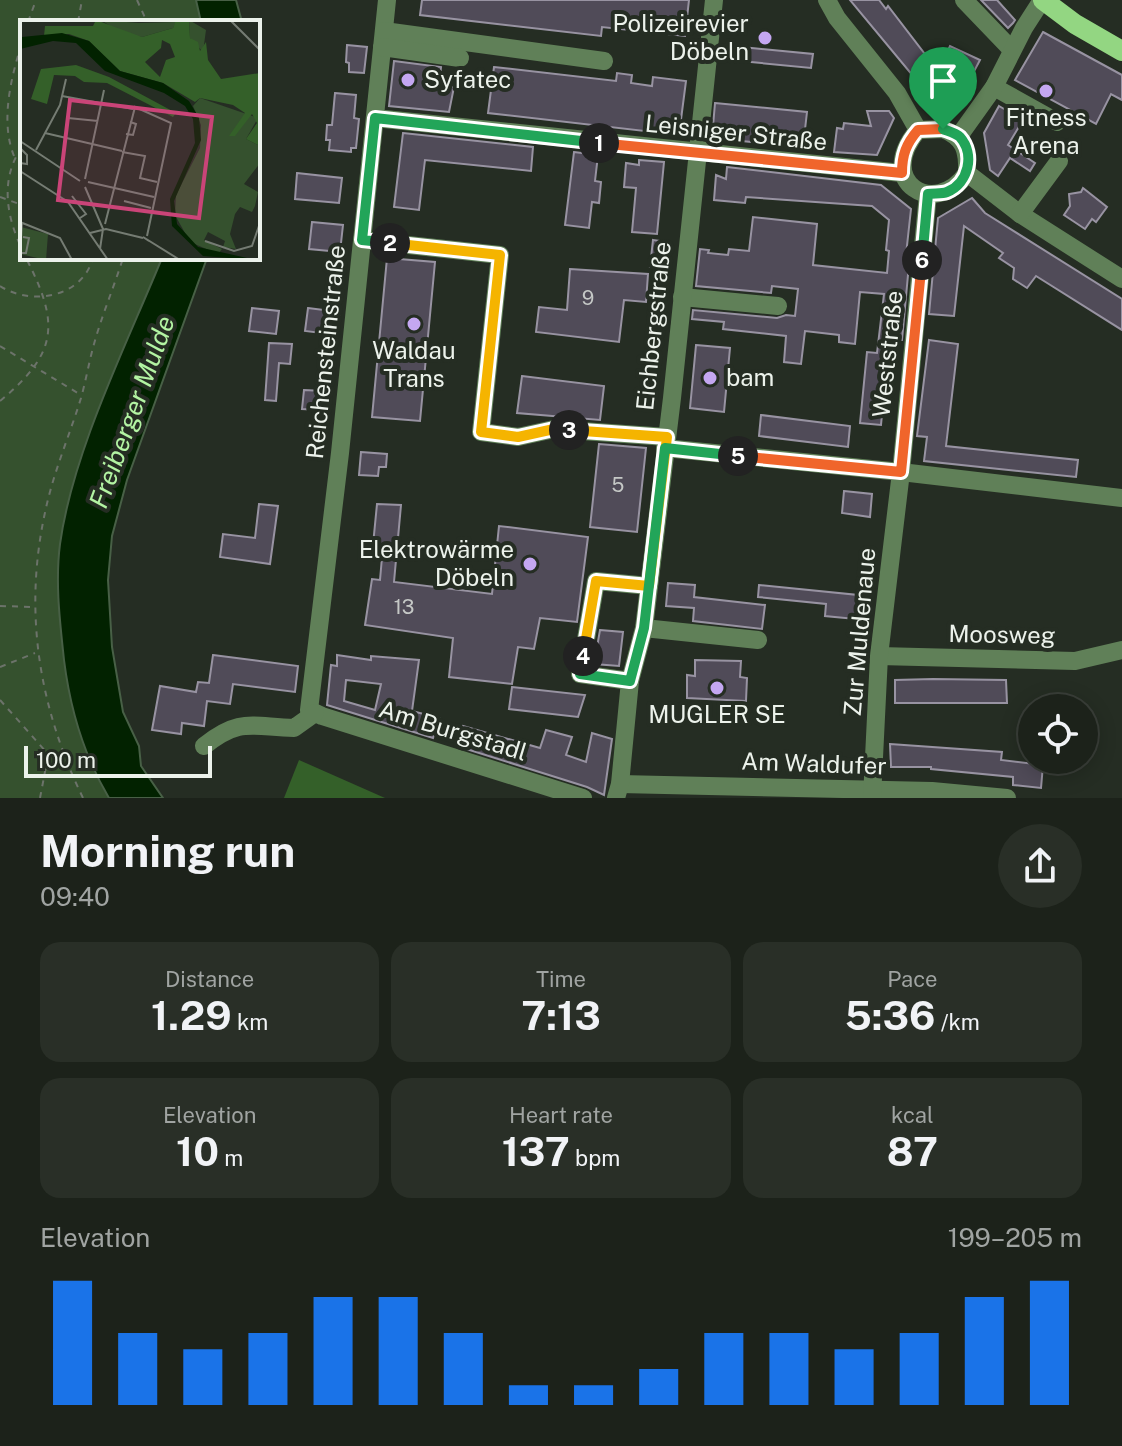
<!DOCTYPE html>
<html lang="en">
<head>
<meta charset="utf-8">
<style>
  :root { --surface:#1c221a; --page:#292f27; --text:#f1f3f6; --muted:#a0a4a2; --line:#3a3f39; --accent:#1a73e8 }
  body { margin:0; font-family:"Public Sans",sans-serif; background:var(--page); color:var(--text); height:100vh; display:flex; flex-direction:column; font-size:30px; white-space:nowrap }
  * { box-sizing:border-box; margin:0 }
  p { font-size:26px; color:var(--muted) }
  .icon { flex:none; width:44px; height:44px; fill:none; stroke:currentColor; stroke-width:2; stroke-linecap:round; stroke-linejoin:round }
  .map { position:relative; height:798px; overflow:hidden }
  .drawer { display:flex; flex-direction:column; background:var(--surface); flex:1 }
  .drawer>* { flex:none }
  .buttons { position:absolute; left:1018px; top:694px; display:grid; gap:16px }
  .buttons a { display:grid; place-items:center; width:80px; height:80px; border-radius:50%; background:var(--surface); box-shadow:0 4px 20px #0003,0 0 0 2px var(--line); font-size:40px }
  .scale { position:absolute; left:24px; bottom:20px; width:188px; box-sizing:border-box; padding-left:8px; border:4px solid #ecf2eb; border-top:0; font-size:22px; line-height:28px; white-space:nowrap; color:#ecf2eb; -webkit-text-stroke:6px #252d23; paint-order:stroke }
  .pin { position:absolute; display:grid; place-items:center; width:68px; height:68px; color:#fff; margin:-82px -34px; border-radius:50% 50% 50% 0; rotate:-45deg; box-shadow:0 0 8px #0007 }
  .pin .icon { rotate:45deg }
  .km { position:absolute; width:40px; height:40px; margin:-20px; border-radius:50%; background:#222; color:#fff; font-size:22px; line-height:40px; text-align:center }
  .round { display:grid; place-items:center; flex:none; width:84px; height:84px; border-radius:42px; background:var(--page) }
  .summary { display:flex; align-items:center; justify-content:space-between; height:136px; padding:0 40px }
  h1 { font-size:44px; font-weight:700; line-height:60px }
  .metrics { display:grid; grid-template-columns:repeat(3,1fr); gap:12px; height:136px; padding:8px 40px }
  .metrics div { display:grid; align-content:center; border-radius:20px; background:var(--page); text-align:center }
  .metrics b { font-size:40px; font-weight:700 }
  .metrics small { font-size:22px; font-weight:400 }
  .metrics p { font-size:22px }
  .chart { height:224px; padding:16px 40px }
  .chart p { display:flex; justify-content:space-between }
  .chart svg { width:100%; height:144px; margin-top:8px; stroke:var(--accent); stroke-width:6 }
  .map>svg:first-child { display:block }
</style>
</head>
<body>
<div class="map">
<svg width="1122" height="798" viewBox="0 0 1122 798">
  <rect width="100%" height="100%" fill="#252d23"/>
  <path fill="#35512e" d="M0,0H196L201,22H22V258H162L85,447L68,505L60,546L66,677L78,728L96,776L109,798H0Z"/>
  <path fill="#346029" d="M299,760L385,798H284Z"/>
  <g fill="#022200" stroke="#486046" stroke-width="2">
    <path d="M196,0H236L242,22H201Z"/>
    <path d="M162,258H207L127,480L112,536L108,580L112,647L123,712L139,746L141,766L163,798H109C84,756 70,708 64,660C60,622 55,583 60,544C73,451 126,346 162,258Z"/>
  </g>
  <g fill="#504b58" stroke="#9893a2" stroke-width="2" fill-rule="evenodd">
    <path d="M422,0H689L685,36L602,27L601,36L420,15Z"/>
    <path d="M850,0H879L886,9L888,6L938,71L950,46L980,60L960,98L928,94Z"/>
    <path d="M981,0H997L1015,20L1013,23L1008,28Z"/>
    <path d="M1043,32L1122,75V100L1111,94L1096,124L1015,80Z"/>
    <path d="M347,45L367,47L364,73L349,72V63L346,62Z"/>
    <path d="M722,45L813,54L811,68L720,59Z"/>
    <path d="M394,61L441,67L439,86L454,87L449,112L389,106Z"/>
    <path d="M494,67L616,81L617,73L632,75L631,83L652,86L653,77L686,81L679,135L488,113Z"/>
    <path d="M335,93L356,95L354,118L359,119L356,148H351V152L329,150L330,140H326L327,125H332Z"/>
    <path d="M715,103L807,112L803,147L712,138Z"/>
    <path d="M999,106L1023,120L1008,145L1035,163L1030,171L1010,158L998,176L990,170L984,133Z"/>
    <path d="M867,111H889L894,118L877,155L834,152L837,128L843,129L844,123L871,126Z"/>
    <path d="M403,133L533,147L531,171L425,160L419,210L394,207Z"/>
    <path d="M574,152L598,155L595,181L601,182L599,203L592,202L589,228L565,225Z"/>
    <path d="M639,160L664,162L657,234L632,232L636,188L624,187L626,163L639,165Z"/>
    <path d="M727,167L881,185L911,209L905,264H909L902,340L889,339L881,425L860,423L867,352L877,353L884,294L860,292L855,344L839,342V335L805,331L801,364L784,362L786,336L723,329L724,322L692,319L693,310L777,318L786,315L795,316L798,289L772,286L771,293L696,286L700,249L709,250L708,253L728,255L729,249L749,251L753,217L817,224L813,265L887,273L889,251L886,250L889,220L872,206L746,197L745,203L714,200L716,175L726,179Z"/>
    <path d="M297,173L342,178L339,203L295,199Z"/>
    <path d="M1083,188L1107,207L1096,222L1092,219L1085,229L1064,215L1070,206L1069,194L1081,192Z"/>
    <path d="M972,198L985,213L1122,299V330L1036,276L1027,288L1013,279L1014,268L999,258L1003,253L964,226L954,316L929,314L938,218Z"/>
    <path d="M312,222L343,225L340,252L309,249Z"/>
    <path d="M653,240L668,242L665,269L650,267Z"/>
    <path d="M387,258L435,262L420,421L372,417Z"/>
    <path d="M570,269L648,274L646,302L624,300L619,342L536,332L539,307L567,310Z"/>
    <path d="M252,308L279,311L276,334L249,331Z"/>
    <path d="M308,308L340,312L337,335L305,331Z"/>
    <path d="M929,340L958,344L946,446L1078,460L1076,477L924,461L927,437L917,436Z"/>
    <path d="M269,343L292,344L290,364L279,363L276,401L265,400Z"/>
    <path d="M696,345L730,348L724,412L690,408Z"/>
    <path d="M522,376L604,386L600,420L517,413Z"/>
    <path d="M304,390L323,391L321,410L302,409Z"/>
    <path d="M761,415L850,426L848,447L759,436Z"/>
    <path d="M599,444L646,448L637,532L590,527Z"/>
    <path d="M361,452L387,454L386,467H379L378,476L359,475Z"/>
    <path d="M844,491L872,494L870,517L842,513Z"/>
    <path d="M259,504L278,506L270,564L220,557L223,534L255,538Z"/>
    <path d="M377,504L401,505L394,582L492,594L499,526L588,537L577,622L540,618L534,649L518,647L512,684L449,677L453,638L365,625L372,579L380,580L383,546L373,545Z"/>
    <path d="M668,583L695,585L694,597L765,605L762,629L693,621L694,608L666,606Z"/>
    <path d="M759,585L858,595L855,619L825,616L826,604L758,597Z"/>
    <path d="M600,630L623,632L619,666L594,664Z"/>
    <path d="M213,655L298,666L295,692L233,684L230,704L207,701L204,726L182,723L181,734L152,730L160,686L196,692L198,682L209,683Z"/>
    <path d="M337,655L371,660V656L419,660L412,711L439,718L433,738L327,705L331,665L337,666ZM346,680L381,684L375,710L344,701Z"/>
    <path d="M695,660L741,661L740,677L747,678L746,701L687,698V675L695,676Z"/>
    <path d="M933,679L1006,680L1007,703H895V680Z"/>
    <path d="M512,687L585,695L578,717L509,709Z"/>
    <path d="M463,726L540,748L546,730L572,737L566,755L586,762L592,733L612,739L604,795L587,787L457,746Z"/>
    <path d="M890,744L1002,752L1001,760L1043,765L1041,788L1013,785V777L931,769V767H891Z"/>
  </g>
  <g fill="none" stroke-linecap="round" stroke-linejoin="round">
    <g stroke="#6c736a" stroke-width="2" stroke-dasharray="6 6" stroke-linecap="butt">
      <path d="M137,0L147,22"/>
      <path d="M28,22L36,0"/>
      <path d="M78,22L82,0"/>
      <path d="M22,147C0,178 6,216 22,249"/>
      <path d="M14,156C0,121 11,78 22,42"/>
      <path d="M0,197L22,205"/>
      <path d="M0,286C31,306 82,298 93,258"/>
      <path d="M0,346L81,395"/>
      <path d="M0,401C58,353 60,324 26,258"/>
      <path d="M0,606L33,607"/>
      <path d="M0,667L35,653"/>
      <path d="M0,700L48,754L66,763"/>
      <path d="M40,798L48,756"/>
      <path d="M83,798C38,705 23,609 46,508C54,471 70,434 81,398C86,380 89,362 94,344C102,315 114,287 123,258"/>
    </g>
    <g stroke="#608058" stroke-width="18">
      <path d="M387,0L340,453L309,710L322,716L583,798"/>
      <path d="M827,0L837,18L897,93L918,130"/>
      <path d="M964,0L1012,50"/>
      <path d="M384,31L604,61"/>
      <path d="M382,47L460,58"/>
      <path d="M994,87L1057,122"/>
      <path d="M375,118L902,173"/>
      <path d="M943,129C964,138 968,149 967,173C935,219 874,182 918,130Z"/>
      <path d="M959,136L994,87L1024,28L1042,0"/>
      <path d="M967,173L1020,214L1122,279"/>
      <path d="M1020,214L1059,161"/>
      <path d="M362,240L500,255L481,432L518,437L554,429L667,437"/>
      <path d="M682,297L778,306"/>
      <path d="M665,448L901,472L1122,498"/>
      <path d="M644,628L758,640"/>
      <path d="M879,656L1075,661L1122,650"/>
      <path d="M630,681L580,674L596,581L649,586"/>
      <path d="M204,746C240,717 252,727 294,728L315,713"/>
      <path d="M620,784L932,791L1007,798"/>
      <path d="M616,798L620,784L630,681L644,628L672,398L714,0"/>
      <path d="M872,798L879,656L901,472L928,194"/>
    </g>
    <path stroke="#93d682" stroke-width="20" d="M1043,0L1075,24L1122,51"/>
  </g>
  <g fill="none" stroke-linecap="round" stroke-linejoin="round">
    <defs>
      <path id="split-1" d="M599,143L902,173C902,155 906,144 918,130L943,129"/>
      <path id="split-2" d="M390,243L362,240L375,118L599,143"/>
      <path id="split-3" d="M390,243L500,255L481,432L518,437L554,429L569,430"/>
      <path id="split-4" d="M569,430L667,437L649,586L596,581L583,656"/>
      <path id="split-5" d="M583,656L580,674L630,681L644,628L665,448L738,456"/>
      <path id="split-6" d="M738,456L901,472L922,260"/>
      <path id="split-7" d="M922,260L928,194C934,193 942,194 947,192C969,183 975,154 960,137C956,133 948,131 943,129"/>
    </defs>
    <use href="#split-1" stroke="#fff" stroke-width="16"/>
    <use href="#split-2" stroke="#fff" stroke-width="16"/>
    <use href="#split-3" stroke="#fff" stroke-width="16"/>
    <use href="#split-4" stroke="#fff" stroke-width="16"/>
    <use href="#split-5" stroke="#fff" stroke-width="16"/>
    <use href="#split-6" stroke="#fff" stroke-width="16"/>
    <use href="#split-7" stroke="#fff" stroke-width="16"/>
    <use href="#split-1" stroke="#f0652b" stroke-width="10"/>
    <use href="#split-2" stroke="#22a559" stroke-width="10"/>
    <use href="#split-3" stroke="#f5b400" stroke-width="10"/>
    <use href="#split-4" stroke="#f5b400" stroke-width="10"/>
    <use href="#split-5" stroke="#22a559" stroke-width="10"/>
    <use href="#split-6" stroke="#f0652b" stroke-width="10"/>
    <use href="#split-7" stroke="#22a559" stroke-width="10"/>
  </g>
  <g fill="#c4a7f1" stroke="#252d23" stroke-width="3">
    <circle cx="765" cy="38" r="8"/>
    <circle cx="408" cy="80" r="8"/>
    <circle cx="1046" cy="91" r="8"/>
    <circle cx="414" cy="324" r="8"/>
    <circle cx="710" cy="378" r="8"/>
    <circle cx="530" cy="564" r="8"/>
    <circle cx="717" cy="688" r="8"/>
  </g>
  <g text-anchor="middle" stroke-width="8" stroke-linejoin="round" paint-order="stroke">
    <g font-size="20" fill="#c5c8c6">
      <text x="588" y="305">9</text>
      <text x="618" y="492">5</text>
      <text x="404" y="614">13</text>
    </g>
    <g font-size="24" fill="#ecf2eb" stroke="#252d23">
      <text x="749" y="32" text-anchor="end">Polizeirevier<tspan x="749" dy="28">Döbeln</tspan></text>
      <text x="424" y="88" text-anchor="start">Syfatec</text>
      <text x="1046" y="126">Fitness<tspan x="1046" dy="28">Arena</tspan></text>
      <text x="414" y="359">Waldau<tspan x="414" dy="28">Trans</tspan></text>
      <text x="726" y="386" text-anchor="start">bam</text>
      <text x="514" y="558" text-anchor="end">Elektrowärme<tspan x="514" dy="28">Döbeln</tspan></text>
      <text x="717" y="723">MUGLER SE</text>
    </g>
    <g font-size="24" fill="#ecf2eb" stroke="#252d23">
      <text transform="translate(736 133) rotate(6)" y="8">Leisniger Straße</text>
      <text transform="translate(654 326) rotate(-84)" y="8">Eichbergstraße</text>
      <text transform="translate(326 352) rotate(-84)" y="8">Reichensteinstraße</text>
      <text transform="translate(888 354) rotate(-84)" y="8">Weststraße</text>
      <text transform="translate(860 632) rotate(-85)" y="8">Zur Muldenaue</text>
      <text transform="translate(1002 635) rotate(1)" y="8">Moosweg</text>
      <text transform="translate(453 731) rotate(17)" y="8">Am Burgstadl</text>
      <text transform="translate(814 764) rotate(2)" y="8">Am Waldufer</text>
    </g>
    <g font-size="26" font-style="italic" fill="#b3f4a3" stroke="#252d23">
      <text transform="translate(132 412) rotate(-70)" y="9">Freiberger Mulde</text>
    </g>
  </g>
  <g transform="translate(20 20)">
    <rect width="240" height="240" fill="#252d23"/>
    <path d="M81,0L119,3L156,2L153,8L122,17L101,13ZM169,0L186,10L183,32L170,18ZM180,78L238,98L226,119L240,126V143L224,164L238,172L235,186L232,192L220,187L215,194L210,214L216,229L203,227L205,221L188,212L184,220L202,229L198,234L170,222L155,195L156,175L180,128L181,105L173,86ZM1,207L28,214L26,240L0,234Z" fill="#35512e"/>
    <path d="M76,0L122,17L153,8L156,0H169L170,18L178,22L180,31L186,22L188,40L201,59L240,53V126L226,119L237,103L232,94L215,116H209L225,93L213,85L180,78L175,82L143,63L100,51L69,21L49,14L24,16L25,6H73ZM142,20L150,24L155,37L146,40L140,57L125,42L141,28ZM56,45L89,57L156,93L153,97L87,63L64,62L55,56L34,55L27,84L11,79L21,49Z" fill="#346029" fill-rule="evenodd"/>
    <path d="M42,13L69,21L100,51L143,63L169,81L179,98L181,120L154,181L157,204L178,227L236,240L183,236L152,206L150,179L175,123L173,99L165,86L144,73L85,51L56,23L33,21L0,29L2,17Z" fill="#022200"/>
    <path fill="none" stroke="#757c73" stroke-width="2" d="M210,0L240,30M42,76L113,89M48,98L78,101M25,113L102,131M106,114L113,115L116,104L110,102M0,121L60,161M0,128L7,135V144L0,143M16,130L40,85L46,59M102,132L125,136L120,158L137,162M0,151L48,182L88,240M65,159L84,70M68,162L134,177M65,167L83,209L80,229M52,176L66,194L60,198M104,181L131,188M0,202L40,218L52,240M85,204L115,87L151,103L127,216M70,213L86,209L123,218M129,221L123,217L160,240M185,221L214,231L232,226L240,203M0,233H6L9,218L3,217M0,236L2,202"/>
    <path fill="#ca4478" fill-opacity="0.15" stroke="#ca4478" stroke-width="4" d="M50,80L192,97L179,198L38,180Z"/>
    <rect width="240" height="240" fill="none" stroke="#ecf2eb" stroke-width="4"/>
  </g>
</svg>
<div class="buttons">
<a><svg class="icon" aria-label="locate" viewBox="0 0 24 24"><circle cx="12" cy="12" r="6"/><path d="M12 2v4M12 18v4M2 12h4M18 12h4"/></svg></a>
</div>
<div class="scale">100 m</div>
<div class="pin" style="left:943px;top:129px;background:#1e9e55"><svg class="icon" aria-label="arrive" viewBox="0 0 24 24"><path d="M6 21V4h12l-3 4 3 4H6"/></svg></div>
<b class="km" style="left:599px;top:143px">1</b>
<b class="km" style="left:390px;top:243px">2</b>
<b class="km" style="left:569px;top:430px">3</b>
<b class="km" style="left:583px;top:656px">4</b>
<b class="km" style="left:738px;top:456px">5</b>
<b class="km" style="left:922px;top:260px">6</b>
</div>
<section class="drawer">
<div class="summary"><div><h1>Morning run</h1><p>09:40</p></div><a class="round"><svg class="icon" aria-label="share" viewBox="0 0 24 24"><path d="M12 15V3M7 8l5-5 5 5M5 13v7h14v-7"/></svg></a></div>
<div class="metrics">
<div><p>Distance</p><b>1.29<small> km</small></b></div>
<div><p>Time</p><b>7:13</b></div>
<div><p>Pace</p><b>5:36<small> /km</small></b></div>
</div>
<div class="metrics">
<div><p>Elevation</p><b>10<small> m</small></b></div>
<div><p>Heart rate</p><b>137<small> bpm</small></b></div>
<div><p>kcal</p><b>87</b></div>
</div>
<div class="chart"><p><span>Elevation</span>199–205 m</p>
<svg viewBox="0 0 160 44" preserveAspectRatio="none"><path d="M5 44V6M15 44V22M25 44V27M35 44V22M45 44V11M55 44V11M65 44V22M75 44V38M85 44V38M95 44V33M105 44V22M115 44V22M125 44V27M135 44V22M145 44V11M155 44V6"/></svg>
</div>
</section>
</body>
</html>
